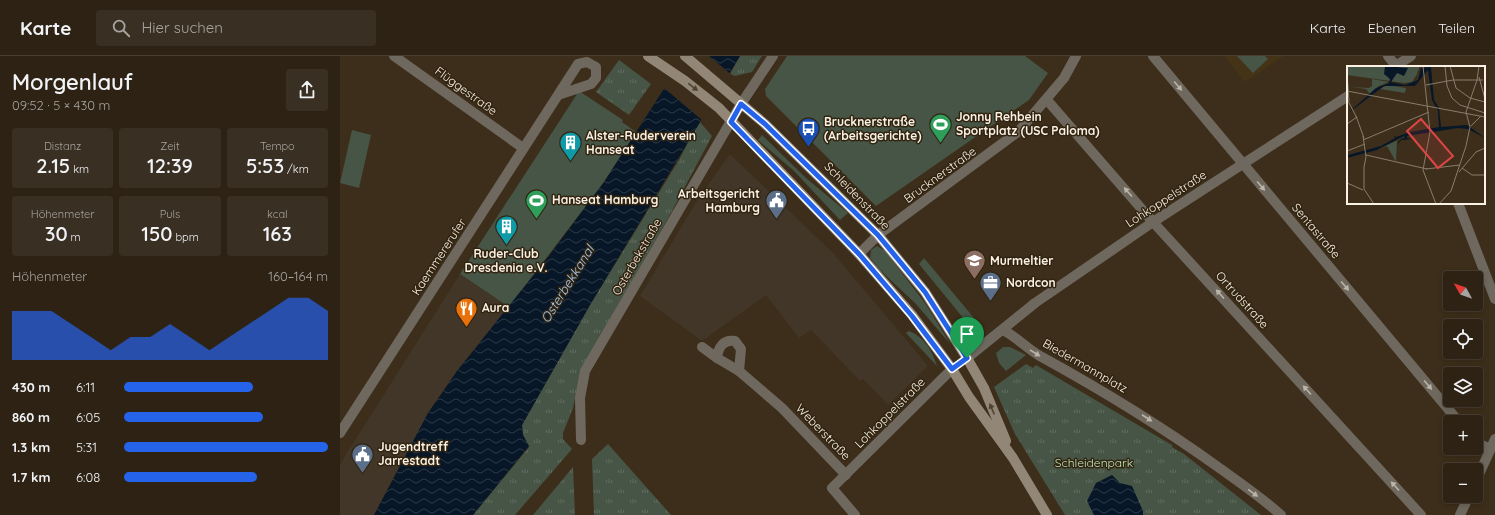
<!DOCTYPE html>
<html lang="de">
<head>
<meta charset="utf-8">
<style>
  :root { --surface:#2d2214; --page:#392f22; --text:#f1f3f6; --muted:#a7a4a0; --line:#483f34; --accent:#2563eb }
  body { margin:0; font-family:Quicksand,sans-serif; background:var(--page); color:var(--text); height:100vh; display:flex; flex-direction:column; font-size:15px; white-space:nowrap }
  * { box-sizing:border-box; margin:0 }
  p { font-size:13px; color:var(--muted) }
  .icon { flex:none; width:22px; height:22px; fill:none; stroke:currentColor; stroke-width:2; stroke-linecap:round; stroke-linejoin:round }
  .map { position:relative; flex:1; overflow:hidden }
  .side { display:flex; flex-direction:column; background:var(--surface); width:340px }
  .side>* { flex:none }
  .needle { width:26px; rotate:310deg }
  .buttons { position:absolute; left:1103px; top:215px; display:grid; gap:8px }
  .buttons a { display:grid; place-items:center; width:40px; height:40px; border-radius:4px; background:var(--surface); box-shadow:0 2px 6px #0003,0 0 0 1px var(--line); font-size:20px }
  .pin { position:absolute; display:grid; place-items:center; width:34px; height:34px; color:#fff; margin:-41px -17px; border-radius:50% 50% 50% 0; rotate:-45deg; box-shadow:0 0 4px #0007 }
  .pin .icon { rotate:45deg }
  .round { display:grid; place-items:center; flex:none; width:42px; height:42px; border-radius:4px; background:var(--page) }
  .head { display:flex; align-items:center; justify-content:space-between; height:68px; padding:0 12px }
  h1 { font-size:22px; font-weight:600; line-height:30px }
  .stats { display:grid; grid-template-columns:repeat(3,1fr); gap:6px; height:68px; padding:4px 12px }
  .stats div { display:grid; align-content:center; border-radius:4px; background:var(--page); text-align:center }
  .stats b { font-size:20px; font-weight:600 }
  .stats small { font-size:11px; font-weight:400 }
  .stats p { font-size:11px }
  .chart { height:112px; padding:8px 12px }
  .chart p { display:flex; justify-content:space-between }
  .chart svg { width:100%; height:72px; margin-top:4px; fill:var(--accent); opacity:.7 }
  ul { padding:0 12px; list-style:none; font-size:13px }
  li { display:grid; grid-template-columns:64px 48px 1fr; align-items:center; height:30px }
  li i { height:10px; border-radius:5px; background:var(--accent) }
  header { display:flex; align-items:center; gap:24px; box-sizing:border-box; height:56px; padding:0 20px; background:var(--surface); border-bottom:1px solid var(--line) }
  header strong { font-size:19px }
  nav { display:flex; gap:22px; margin-inline-start:auto; font-size:14px }
  .search { width:280px; height:36px; background:var(--page); display:flex; align-items:center; gap:10px; box-sizing:border-box; padding:0 14px; border-radius:4px; color:var(--muted); font-size:15px }
  main { display:flex; flex:1; min-height:0 }
  .map>svg:first-child { display:block }
</style>
</head>
<body>
<header>
<strong>Karte</strong>
<div class="search"><svg class="icon" aria-label="search" viewBox="0 0 24 24"><circle cx="10" cy="10" r="6"/><path d="M15 15l6 6"/></svg>Hier suchen</div>
<nav><a>Karte</a><a>Ebenen</a><a>Teilen</a></nav>
</header>
<main>
<section class="side">
<div class="head"><div><h1>Morgenlauf</h1><p>09:52 · 5 × 430 m</p></div><a class="round"><svg class="icon" aria-label="share" viewBox="0 0 24 24"><path d="M12 15V3M7 8l5-5 5 5M5 13v7h14v-7"/></svg></a></div>
<div class="stats">
<div><p>Distanz</p><b>2.15<small> km</small></b></div>
<div><p>Zeit</p><b>12:39</b></div>
<div><p>Tempo</p><b>5:53<small> /km</small></b></div>
</div>
<div class="stats">
<div><p>Höhenmeter</p><b>30<small> m</small></b></div>
<div><p>Puls</p><b>150<small> bpm</small></b></div>
<div><p>kcal</p><b>163</b></div>
</div>
<div class="chart"><p><span>Höhenmeter</span>160–164 m</p>
<svg viewBox="0 0 160 44" preserveAspectRatio="none"><path d="M0 44V14L10 14L20 14L30 22L40 30L50 38L60 30L70 30L80 22L90 30L100 38L110 30L120 22L130 14L140 6L150 6L160 14V44z"/></svg>
</div>
<ul>
<li><b>430 m</b>6:11<i style="width:63%"></i></li>
<li><b>860 m</b>6:05<i style="width:68%"></i></li>
<li><b>1.3 km</b>5:31<i style="width:100%"></i></li>
<li><b>1.7 km</b>6:08<i style="width:65%"></i></li>
</ul>
</section>
<div class="map">
<svg width="1155" height="459" viewBox="0 0 1155 459">
  <defs>
    <pattern id="park-tufts" width="24" height="20" patternUnits="userSpaceOnUse"><rect width="24" height="20" fill="#465545"/><path d="M3 7l-1-3M5 7V3M7 7l1-3M15 17l-1-3M17 17v-4M19 17l1-3" fill="none" stroke="#626e60"/></pattern>
    <pattern id="water-waves" width="16" height="10" patternUnits="userSpaceOnUse"><rect width="16" height="10" fill="#071728"/><path d="M0 5q4-4 8 0t8 0" fill="none" stroke="#2c3947"/></pattern>
  </defs>
  <rect width="100%" height="100%" fill="#3c2e1a"/>
  <g fill="#413627">
    <path d="M390,98L494,198L588,310L548,349L523,323L520,325L471,274L459,282L426,239L362,285L300,240L358,143Z"/>
    <path d="M120,218L169,251L117,315L88,357L34,459H0V408Z"/>
  </g>
  <path fill="#453318" d="M884,0H944L905,26Z"/>
  <g fill="#465545">
    <path d="M447,0H685L708,17L689,44L536,150L426,40L425,33Z"/>
    <path d="M897,0H925L928,3L913,17Z"/>
    <path d="M239,35L283,64L282,66L296,76L264,126L169,251L120,218Z"/>
    <path d="M12,74L31,79L19,132L0,127Z"/>
    <path d="M422,79L466,122L508,157L500,164L454,115L418,84Z"/>
    <path d="M537,190L545,195L585,247L611,289L576,248L539,213L530,202L531,194Z"/>
    <path d="M584,202L639,268L633,274L579,208Z"/>
    <path d="M569,275C584,281 592,294 597,310L566,277Z"/>
    <path d="M663,291H670L686,299L666,315L659,307L656,297Z"/>
    <path d="M696,309L832,389L833,404L688,316Z"/>
  </g>
  <g fill="url(#park-tufts)">
    <path d="M400,0H422L412,16L395,20L390,18Z"/>
    <path d="M279,4L311,28L289,59L256,36Z"/>
    <path d="M359,65L372,80L332,155L241,315L233,352L223,377V383L232,393L175,459H133L189,391L183,379L182,369L250,249L339,104Z"/>
    <path d="M686,308L844,398L921,459H725L675,378L654,331Z"/>
    <path d="M268,388L331,459H254L252,403Z"/>
    <path d="M233,411L235,459H193Z"/>
  </g>
  <g fill="url(#water-waves)">
    <path d="M345,0H400L250,249L182,369L183,379L189,390L133,459H34L88,357L117,315L208,201L264,126Z"/>
    <path d="M772,419L780,427L792,430L803,455V459H754L747,445L756,427Z"/>
  </g>
  <path fill="#3c2e1a" d="M343,0H369L392,19L363,65L323,31Z"/>
  <g fill="none" stroke-linecap="round" stroke-linejoin="round">
    <g stroke="#6f685e" stroke-width="10">
      <path d="M54,0L183,92"/>
      <path d="M813,0L1119,366"/>
      <path d="M1048,0L1057,11"/>
      <path d="M1054,11L1071,0"/>
      <path d="M707,44L813,166L1081,459"/>
      <path d="M1118,147L1155,243"/>
      <path d="M519,198L538,179L679,75L724,22L736,0"/>
      <path d="M663,274C677,281 687,293 700,300C762,334 821,370 878,411C899,426 921,441 941,459"/>
      <path d="M362,291L377,302C378,292 383,283 395,285L401,293L399,315"/>
      <path d="M377,302L399,315L442,352L506,419"/>
      <path d="M627,302L695,247L813,166L1008,40"/>
      <path d="M0,377L218,39L251,28L256,22V11L247,6L238,8L218,39"/>
      <path d="M241,384L240,342L245,315L401,48L433,0"/>
      <path d="M1136,386L1150,393"/>
      <path d="M515,459L492,432L612,313"/>
    </g>
    <g stroke="#6f685e" stroke-width="10">
      <path d="M1136,425L1155,383"/>
      <path d="M1120,459L1129,440"/>
    </g>
    <g stroke="#928777" stroke-width="10">
      <path d="M308,0L345,25L379,52L519,198L572,259L612,313L629,341L673,402L707,459"/>
      <path d="M345,0L425,68L538,179L585,236L627,302L644,332L666,385"/>
    </g>
  </g>
  <defs><path id="oneway-solid" d="M-6-.8H1V-3.2L6.5 0L1 3.2V.8H-6Z"/></defs>
  <g fill="#bcb4a8">
    <use href="#oneway-solid" transform="translate(838 30) rotate(50)"/>
    <use href="#oneway-solid" transform="translate(921 130) rotate(50)"/>
    <use href="#oneway-solid" transform="translate(788 136) rotate(-131)"/>
    <use href="#oneway-solid" transform="translate(1005 230) rotate(50)"/>
    <use href="#oneway-solid" transform="translate(880 238) rotate(-132)"/>
    <use href="#oneway-solid" transform="translate(695 297) rotate(32)"/>
    <use href="#oneway-solid" transform="translate(1088 329) rotate(50)"/>
    <use href="#oneway-solid" transform="translate(967 334) rotate(-132)"/>
    <use href="#oneway-solid" transform="translate(807 362) rotate(33)"/>
    <use href="#oneway-solid" transform="translate(1055 430) rotate(-132)"/>
    <use href="#oneway-solid" transform="translate(913 437) rotate(36)"/>
  </g>
  <g fill="#4e422f">
    <use href="#oneway-solid" transform="translate(353 31) rotate(38)"/>
    <use href="#oneway-solid" transform="translate(652 353) rotate(-113)"/>
  </g>
  <g fill="none" stroke-linecap="round" stroke-linejoin="round">
    <defs>
      <path id="route" d="M401,48L425,68L538,179L585,236L627,302L612,313L572,260L519,198L391,66Z"/>
    </defs>
    <use href="#route" stroke="#fff" stroke-width="8"/>
    <use href="#route" stroke="#2563eb" stroke-width="5"/>
  </g>
  <defs>
    <symbol id="stadium-pin" viewBox="-11 -11 22 30"><path d="M0 17L-7.5 6A9.5 9.5 0 1 1 7.5 6Z" fill="#2e9e5b" stroke="#312410"/><path d="M0-5a6.5 5 0 1 0 0 10a6.5 5 0 1 0 0-10ZM-3.5-1.8h7v3.6h-7Z" fill="#fff"/></symbol>
    <symbol id="bus-pin" viewBox="-11 -11 22 30"><path d="M0 17L-7.5 6A9.5 9.5 0 1 1 7.5 6Z" fill="#1a4fb4" stroke="#312410"/><path d="M-5-6H5V4H4V6H2V4H-2V6H-4V4H-5ZM-3.5-4V0h7V-4ZM-3.5 1.2v1.5H-2V1.2ZM2 1.2v1.5H3.5V1.2Z" fill="#fff"/></symbol>
    <symbol id="building-pin" viewBox="-11 -11 22 30"><path d="M0 17L-7.5 6A9.5 9.5 0 1 1 7.5 6Z" fill="#0f9aa8" stroke="#312410"/><path d="M-4-6H4V6H1V3H-1V6H-4ZM-2.5-4.3h1.7v1.8h-1.7ZM.8-4.3h1.7v1.8H.8ZM-2.5-1h1.7V.8h-1.7ZM.8-1h1.7V.8H.8Z" fill="#fff"/></symbol>
    <symbol id="civic-pin" viewBox="-11 -11 22 30"><path d="M0 17L-7.5 6A9.5 9.5 0 1 1 7.5 6Z" fill="#5c6f8a" stroke="#312410"/><path d="M-.6-6.5H3V-4.5H.6V-3L4-1V1h2V6H-6V1h2V-1L-.6-3ZM-1.2 2.5V6h2.4V2.5Z" fill="#fff"/></symbol>
    <symbol id="school-pin" viewBox="-11 -11 22 30"><path d="M0 17L-7.5 6A9.5 9.5 0 1 1 7.5 6Z" fill="#8d6e63" stroke="#312410"/><path d="M0-5L7-2L0 1L-7-2ZM-4 1L0 2.5L4 1V4Q0 6-4 4Z" fill="#fff"/></symbol>
    <symbol id="office-pin" viewBox="-11 -11 22 30"><path d="M0 17L-7.5 6A9.5 9.5 0 1 1 7.5 6Z" fill="#5c6f8a" stroke="#312410"/><path d="M-6-3h4V-5.5h4V-3h4V5H-6ZM-1-4.5V-3h2v-1.5ZM-6 0V1H6V0Z" fill="#fff"/></symbol>
    <symbol id="restaurant-pin" viewBox="-11 -11 22 30"><path d="M0 17L-7.5 6A9.5 9.5 0 1 1 7.5 6Z" fill="#e8710a" stroke="#312410"/><path d="M-5-6h1v4h1v-4h1v4h1v-4h1v5L-1.5 .5V6h-2V.5L-5-1ZM5-6V6H3V1.5H1.5Q1.5-4 5-6Z" fill="#fff"/></symbol>
  </defs>
  <g fill-rule="evenodd">
    <use href="#stadium-pin" x="588" y="56" width="25" height="34"/>
    <use href="#bus-pin" x="456" y="60" width="25" height="34"/>
    <use href="#building-pin" x="218" y="74" width="25" height="34"/>
    <use href="#stadium-pin" x="184" y="132" width="25" height="34"/>
    <use href="#civic-pin" x="424" y="132" width="25" height="34"/>
    <use href="#building-pin" x="154" y="158" width="25" height="34"/>
    <use href="#school-pin" x="622" y="192" width="25" height="34"/>
    <use href="#office-pin" x="638" y="214" width="25" height="34"/>
    <use href="#restaurant-pin" x="114" y="240" width="25" height="34"/>
    <use href="#civic-pin" x="10" y="386" width="25" height="34"/>
  </g>
  <g text-anchor="middle" stroke-width="3" stroke-linejoin="round" paint-order="stroke">
    <g font-size="12" fill="#fbf2e5" stroke="#312410">
      <text transform="translate(126 35) rotate(36)" y="4">Flüggestraße</text>
      <text transform="translate(600 119) rotate(-36)" y="4">Brucknerstraße</text>
      <text transform="translate(517 140) rotate(46)" y="4">Schleidenstraße</text>
      <text transform="translate(826 143) rotate(-33)" y="4">Lohkoppelstraße</text>
      <text transform="translate(976 175) rotate(50)" y="4">Sentastraße</text>
      <text transform="translate(99 201) rotate(-57)" y="4">Kaemmererufer</text>
      <text transform="translate(297 201) rotate(-60)" y="4">Osterbekstraße</text>
      <text transform="translate(902 244) rotate(48)" y="4">Ortrudstraße</text>
      <text transform="translate(745 310) rotate(30)" y="4">Biedermannplatz</text>
      <text transform="translate(550 357) rotate(-45)" y="4">Lohkoppelstraße</text>
      <text transform="translate(483 376) rotate(46)" y="4">Weberstraße</text>
    </g>
    <g font-size="12" font-weight="bold" fill="#fbf2e5" stroke="#312410" text-anchor="start">
      <text x="616" y="65">Jonny Rehbein<tspan x="616" dy="14">Sportplatz (USC Paloma)</tspan></text>
      <text x="484" y="70">Brucknerstraße<tspan x="484" dy="14">(Arbeitsgerichte)</tspan></text>
      <text x="246" y="84">Alster-Ruderverein<tspan x="246" dy="14">Hanseat</tspan></text>
      <text x="420" y="142" text-anchor="end">Arbeitsgericht<tspan x="420" dy="14">Hamburg</tspan></text>
      <text x="212" y="148">Hanseat Hamburg</text>
      <text x="166" y="202" text-anchor="middle">Ruder-Club<tspan x="166" dy="14">Dresdenia e.V.</tspan></text>
      <text x="650" y="209">Murmeltier</text>
      <text x="666" y="231">Nordcon</text>
      <text x="142" y="256">Aura</text>
      <text x="38" y="395">Jugendtreff<tspan x="38" dy="14">Jarrestadt</tspan></text>
    </g>
    <g font-size="12" fill="#bfe6bb" stroke="#312410">
      <text x="754" y="411">Schleidenpark</text>
    </g>
    <g font-size="13" font-style="italic" fill="#a6ccf5" stroke="#312410">
      <text transform="translate(227 228) rotate(-58)" y="5">Osterbekkanal</text>
    </g>
  </g>
  <g transform="translate(1007 10)">
    <rect width="138" height="138" fill="#3c2e1a"/>
    <path d="M25,13L42,16L32,20L23,28L19,23L4,21L22,22L25,20ZM40,19L59,22L58,27L33,23Z" fill="#465545"/>
    <path d="M0,0H73L70,7L72,11L70,8L65,16L57,17L0,9ZM58,71L50,75L49,96L40,80L29,84Z" fill="#465545"/>
    <path d="M38,0L61,2L57,10L50,7L44,16L58,19L71,14L74,2L84,1L87,34L92,42L94,61L120,59L138,72L121,63L111,62L60,70V72L65,73L54,74L50,79L52,75L54,73L58,72L57,70L30,84L0,92L1,89L34,80L48,72L47,70L49,71L63,66L92,61L91,45L85,34L81,4L68,20H37L0,48L29,22L42,17L43,13L37,8Z" fill="#071728"/>
    <path fill="none" stroke="#887c6b" stroke-width="1" d="M76,0L83,66L76,104L89,138M98,0L100,20L105,32L113,39L138,47M103,0L109,22L123,32M0,7L2,35M132,11L138,33M79,19L106,14H136M0,25L138,51M123,32L138,36M0,33L10,52M9,50L17,72M0,58L10,51M124,60L134,50M16,70L19,91L17,101V123L27,138M16,74L82,46M0,85L18,78M19,89L80,103M115,102L125,109H138M79,103L113,99M112,106L129,86L138,82M0,117L16,124M92,138L104,125L119,80L123,61L119,46L130,14L132,0"/>
    <path fill="#dc4644" fill-opacity="0.15" stroke="#dc4644" stroke-width="2" d="M74,53L106,90L91,102L60,65Z"/>
    <rect width="138" height="138" fill="none" stroke="#fbf2e5" stroke-width="2"/>
  </g>
</svg>
<div class="buttons">
<a><svg class="needle" viewBox="-14 -14 28 28"><path d="M0-13l5 13h-10z" fill="#e53935"/><path d="M0 13l5-13h-10z" fill="#a7a4a0"/></svg></a>
<a><svg class="icon" aria-label="locate" viewBox="0 0 24 24"><circle cx="12" cy="12" r="6"/><path d="M12 2v4M12 18v4M2 12h4M18 12h4"/></svg></a>
<a><svg class="icon" aria-label="layers" viewBox="0 0 24 24"><path d="M12 4l9 5-9 5-9-5zM3 14l9 5 9-5"/></svg></a>
<a>+</a>
<a>−</a>
</div>
<div class="pin" style="left:627px;top:302px;background:#1e9e55"><svg class="icon" aria-label="arrive" viewBox="0 0 24 24"><path d="M6 21V4h12l-3 4 3 4H6"/></svg></div>
</div>
</main>
</body>
</html>
